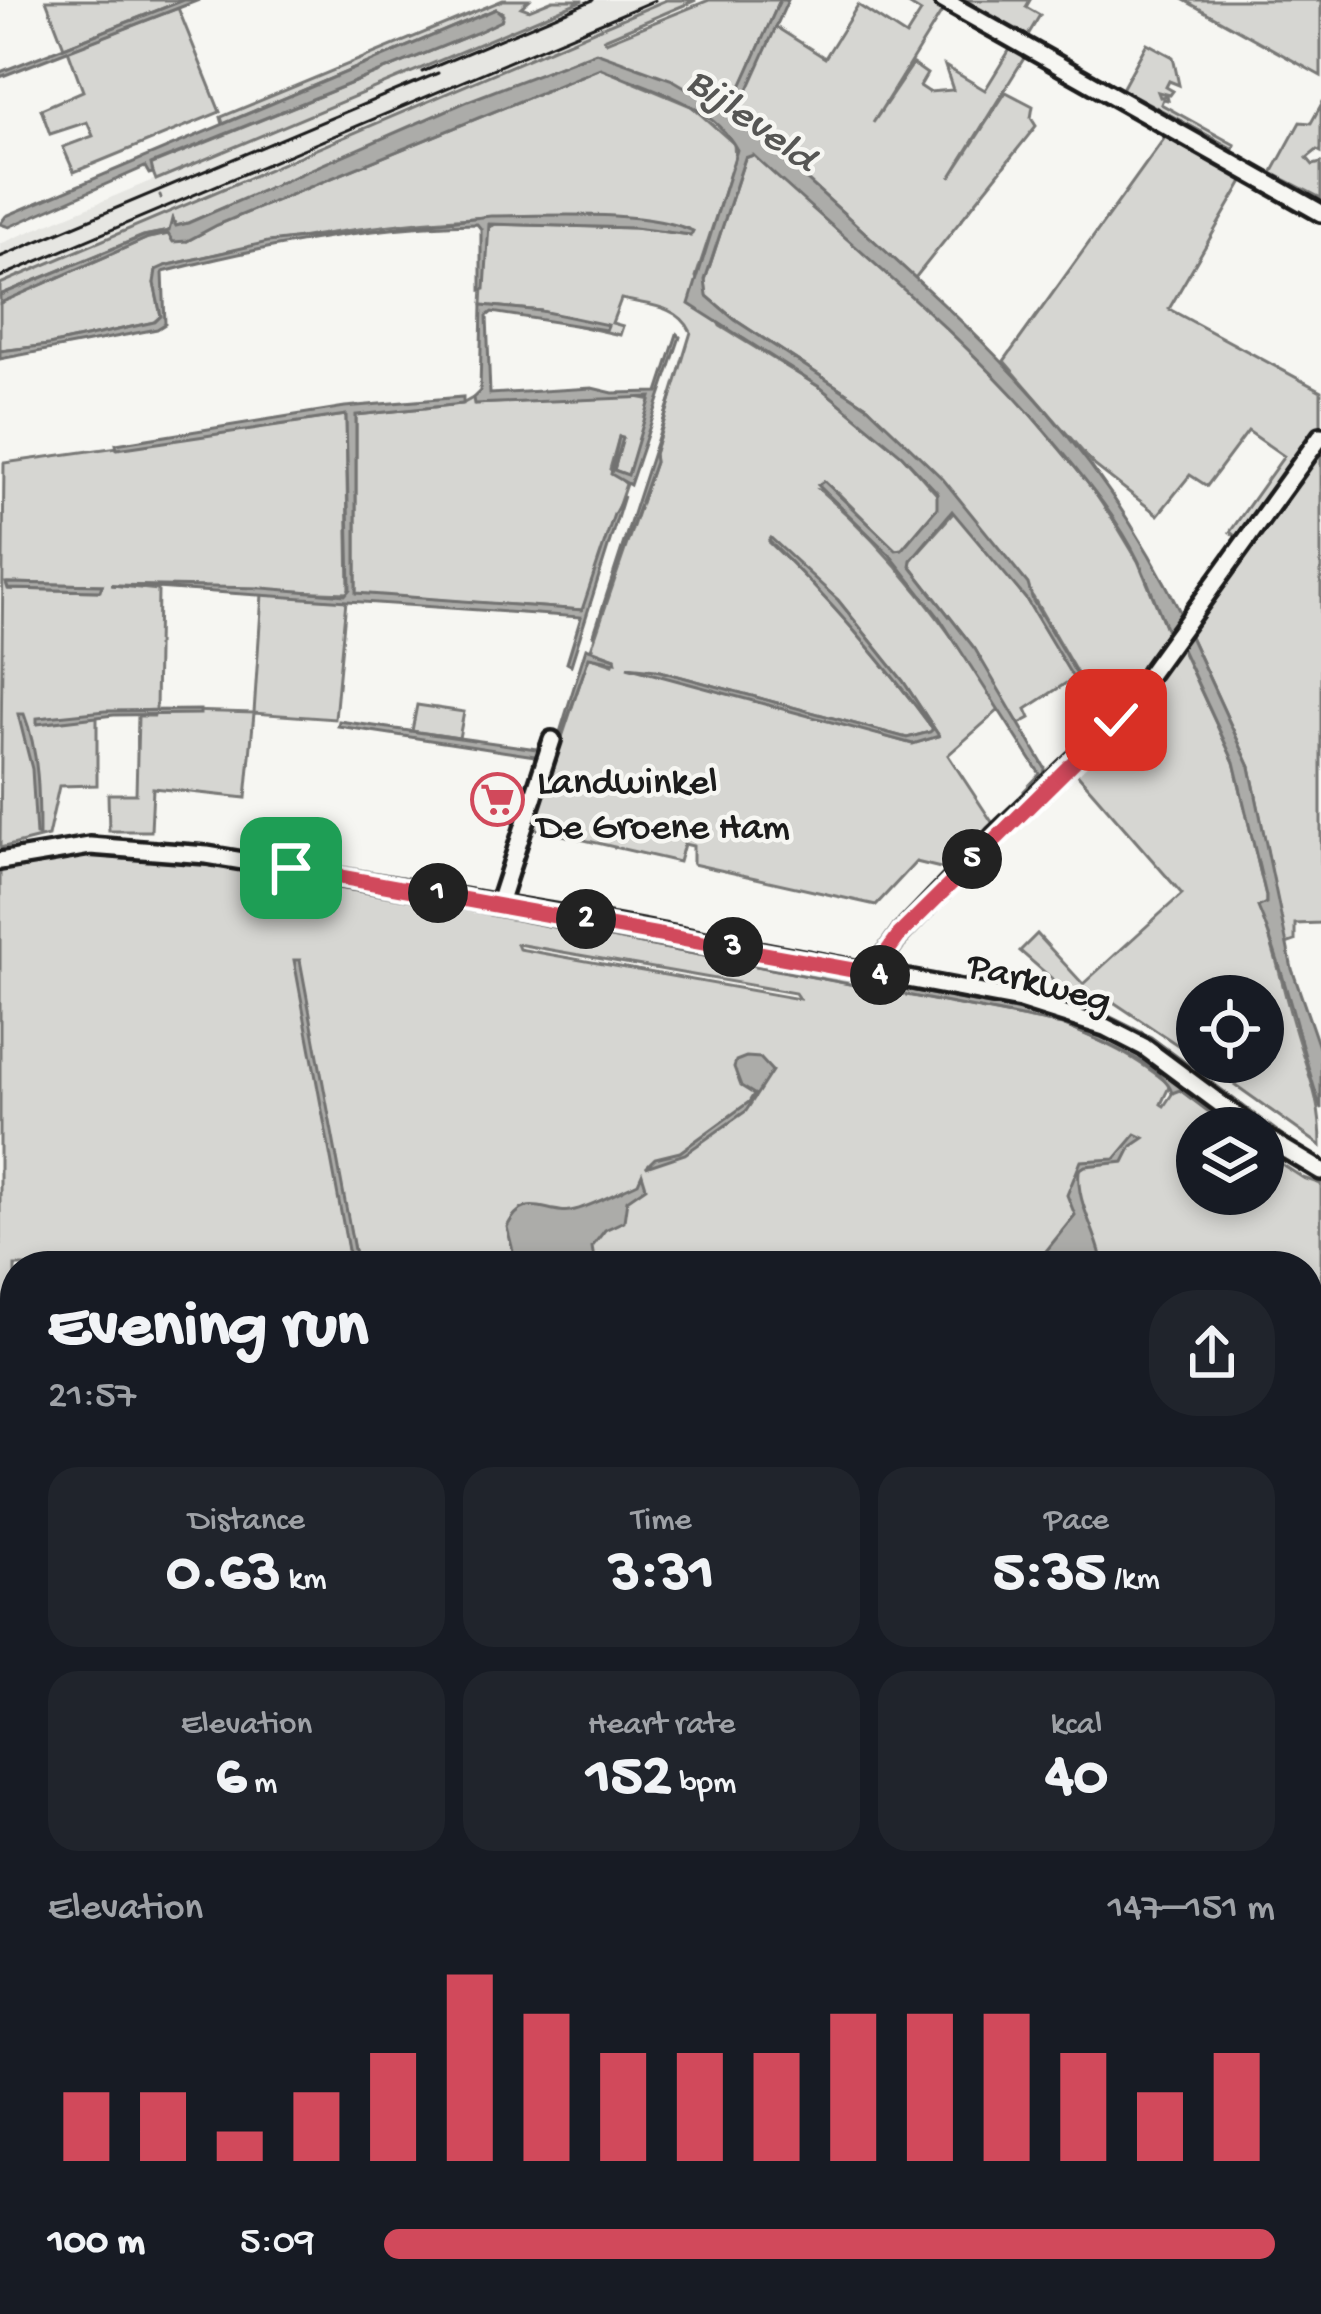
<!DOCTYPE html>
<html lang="en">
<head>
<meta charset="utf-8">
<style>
  :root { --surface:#171b24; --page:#20242c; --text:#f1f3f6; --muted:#9ea1a6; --accent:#d1495b }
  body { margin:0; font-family:"Gochi Hand",sans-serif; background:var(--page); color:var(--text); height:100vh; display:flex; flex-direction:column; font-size:45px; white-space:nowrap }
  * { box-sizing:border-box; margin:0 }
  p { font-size:39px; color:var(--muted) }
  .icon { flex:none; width:66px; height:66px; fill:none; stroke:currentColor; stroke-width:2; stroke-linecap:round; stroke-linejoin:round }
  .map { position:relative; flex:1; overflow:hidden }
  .panel { position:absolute; left:0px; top:1251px; width:1323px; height:1065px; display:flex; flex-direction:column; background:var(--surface); border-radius:48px 48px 0 0; box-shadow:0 6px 18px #0003 }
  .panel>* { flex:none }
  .buttons { position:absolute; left:1176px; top:975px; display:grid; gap:24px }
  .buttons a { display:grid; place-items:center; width:108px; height:108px; border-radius:50%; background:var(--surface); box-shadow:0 6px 18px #0003; font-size:60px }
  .pin { position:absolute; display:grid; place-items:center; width:102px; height:102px; color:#fff; margin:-51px; border-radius:24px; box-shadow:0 6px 18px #0006 }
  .km { position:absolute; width:60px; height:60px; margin:-30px; border-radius:50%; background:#222; color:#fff; font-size:33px; line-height:60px; text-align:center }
  .round { display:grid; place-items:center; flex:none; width:126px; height:126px; border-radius:48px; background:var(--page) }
  .head { display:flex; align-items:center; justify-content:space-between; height:204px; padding:0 48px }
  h1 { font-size:66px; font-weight:700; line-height:90px }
  .figures { display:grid; grid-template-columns:repeat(3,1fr); gap:18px; height:204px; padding:12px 48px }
  .figures div { display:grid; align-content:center; border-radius:30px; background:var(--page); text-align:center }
  .figures b { font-size:60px; font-weight:700 }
  .figures small { font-size:33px; font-weight:400 }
  .figures p { font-size:33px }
  .chart { height:336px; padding:24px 48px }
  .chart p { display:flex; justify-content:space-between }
  .chart svg { width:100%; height:216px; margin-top:12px; stroke:var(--accent); stroke-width:6 }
  ul { padding:0 48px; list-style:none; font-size:39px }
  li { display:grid; grid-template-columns:192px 144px 1fr; align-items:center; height:90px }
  li i { height:30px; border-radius:15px; background:var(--accent) }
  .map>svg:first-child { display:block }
</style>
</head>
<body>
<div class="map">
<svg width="1321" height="2314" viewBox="0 0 1321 2314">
  <rect width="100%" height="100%" fill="#f6f6f2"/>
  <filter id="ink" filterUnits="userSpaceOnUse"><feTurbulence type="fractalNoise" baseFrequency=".00833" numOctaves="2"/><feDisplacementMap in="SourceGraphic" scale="24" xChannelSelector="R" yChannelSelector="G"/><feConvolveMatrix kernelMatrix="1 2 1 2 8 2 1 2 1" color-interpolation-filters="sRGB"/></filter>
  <g filter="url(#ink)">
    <path fill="#e6e6e2" d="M583,0H666L0,284V244Z"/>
    <g fill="#d6d6d2" stroke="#797977" stroke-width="3" fill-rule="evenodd">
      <path d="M46,0H184L64,47Z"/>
      <path d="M503,0H529L521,7L529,10L553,0H583L156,180L150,165L476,33L501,21L502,12L496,9L223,124L221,117Z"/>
      <path d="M666,0H696L604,39L606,42L709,0H780L730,112L697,92L581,57L188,223L176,226L173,219L169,231L143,236L0,295V284Z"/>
      <path d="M902,0H938L946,5L873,123L913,64L927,74L920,86L929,92L953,90L945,66L985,90L1012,46L1026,55L950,178L1006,92L1033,106L1031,118L1036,126L915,278L734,114L776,27L825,58L858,5L906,36L921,12Z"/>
      <path d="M948,0H1030L1026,7L1040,15L1022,45Z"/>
      <path d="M1184,0H1321V76Z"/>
      <path d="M178,8L220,112L74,172L63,147L93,136L87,122L50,134L41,109L83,91L68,50Z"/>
      <path d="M1147,43L1173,57L1179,85L1169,81L1166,87L1173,91L1170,95L1158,92L1160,97L1167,96L1168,100L1163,99L1161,104L1235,145L1233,149L1122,89Z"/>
      <path d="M600,68L691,106L734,144L735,158L696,277L720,326L821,388L859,417L902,455L940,498L937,508L902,549L895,550L838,493L820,490C894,554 948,627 1000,709L948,755L994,825L949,870L916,862L876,905L693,864V846L684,844L679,862L532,828L589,656L613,664L615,658L591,649L655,462L654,454L691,332C679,305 647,305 621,299L612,323L623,326L620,335L575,325L605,330L541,311L482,305L486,229L496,224L634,228L690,235L692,231C669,221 645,221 620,219C477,207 305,231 165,266L154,283L161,316L154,322L49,345L0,351V303L148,238L169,234L187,241L217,225ZM769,542L838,600L903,681L939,736L912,744L656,670L907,738L930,732L933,729C883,662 830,599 769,542Z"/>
      <path d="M1321,105V152L1317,150L1307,158L1313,165L1321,163V198L1272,173L1300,122L1311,123Z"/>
      <path d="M1168,133L1246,176L1169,309L1321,391V425L1239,539L1230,532L1284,456L1248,431L1207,486L1190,475L1158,515L1094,465L1004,361Z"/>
      <path d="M753,155L927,309L1013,394L1086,480L1117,526L1138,561L1167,631L1105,722L1033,597L868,407L735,320L707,296L705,280L745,158Z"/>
      <path d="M631,396L652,400L628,476L614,470L622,439L619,437L610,469L626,484L583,610L356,594V415L462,404L473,398L475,404Z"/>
      <path d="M346,415L349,593L112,585L158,590L156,710L254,713L262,594L346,600L335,719L254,713L246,798L153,788L151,831H109L108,794H136L138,716H154L155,710L97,713V785L59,786L48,836L0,848L4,463ZM8,583L101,585H102L99,591L9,589Z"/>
      <path d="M1321,448V923L1295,924V941L1286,944L1250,767L1188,632Z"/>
      <path d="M955,511L1026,599L1074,678L1026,709L1030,718L1017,725L975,649L910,566L911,560Z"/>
      <path d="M1180,646L1234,762L1266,896V903L1259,908C1275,946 1282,986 1294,1026C1307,1072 1321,1097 1321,1146L1203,1062H1263V996H1197V1058L1106,997L1074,998L1020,951L1037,934L1083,984L1182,894L1073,769L1118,726Z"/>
      <path d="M417,705L464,712L459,738L412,731Z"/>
      <path d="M128,852L285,875L1063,1025C1103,1041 1138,1058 1170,1085L1161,1104L1164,1106L1174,1091L1180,1090L1230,1128H1197V1194H1263V1152L1303,1178L1321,1184V2314H1181L1174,2301H1308V1266H357L313,1044L351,1266H15V1368L0,1284V867L53,856ZM517,944L795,993L799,999L519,949Z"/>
      <path d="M0,1303L15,1386V1510L0,1514Z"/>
      <path d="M0,2080L15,2085V2301H174L176,2314H0Z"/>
      <path d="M178,2301H324L327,2314H181Z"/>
      <path d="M329,2301H539L504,2308L505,2314H332Z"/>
      <path d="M583,2301H944L948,2314H860L858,2308L852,2309L853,2314H586Z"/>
      <path d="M952,2301H1041L1048,2314H956Z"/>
      <path d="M1047,2301H1170L1176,2314H1053Z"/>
    </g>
    <g fill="#acaca9" stroke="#727271" stroke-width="3">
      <path d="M184,0H199L0,77V72Z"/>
      <path d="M780,0H788L735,118C782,156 827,198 872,239C1006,359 1103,454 1183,618L1157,649L1167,631C1158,608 1149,584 1139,562C1119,521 1089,484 1060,449C969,338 858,252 753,155L745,158L705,280L707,296L735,320L868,407L943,479L1028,584L1033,601L1105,722L1102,724L1091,708L1026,599L952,511L911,560L910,566L975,649L1045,768L1044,776L1026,795L1024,791L1040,774L939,617L890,555L818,485L824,481L896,550L902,549L937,508V492L902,455L821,388L689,304L737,150C713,103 646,87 600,68L217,225L187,241L173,242L168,234L148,238L0,303V295L144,236L169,231L172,219L176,226L188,223L468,101L596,52L673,80L729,113Z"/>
      <path d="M496,9L503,15L501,21L476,33L151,164L153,173L149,174L145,167L9,227L0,224L6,216Z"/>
      <path d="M1102,78L1233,149L1229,156L1098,85Z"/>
      <path d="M491,216C547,216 643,209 693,231L691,235L634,228L489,224L485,289L481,290V229L477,224C373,225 263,246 163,272L165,324L157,329L0,359V351L49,345L155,322L161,316L154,283L156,270L165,266L268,242Z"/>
      <path d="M482,305L541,311L608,325L606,330L492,312L487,316L490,394L592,388L613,393L658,392L677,334L680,337L630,485L611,474L619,437L623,438L614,470L628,475L651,397L474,404L473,398L480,391Z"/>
      <path d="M672,394L654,454L655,462L593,637Z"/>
      <path d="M463,397V404L356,415V593L582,610L614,514L624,496L571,665L567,663L581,617L111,585L263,588L345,595L350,589L346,415L117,449L116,444L345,407Z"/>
      <path d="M771,538L838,600L903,681L939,736L913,744L627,667L656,670L907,738L930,732L933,729C883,661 829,599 769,541Z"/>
      <path d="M6,583L102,585L100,591L8,589Z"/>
      <path d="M1188,632L1250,767L1292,969L1321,1053V1109C1299,1043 1285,970 1258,907L1266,903V896L1234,762L1181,647L1167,661Z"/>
      <path d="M586,648L615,658L616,662L589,657L542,791Z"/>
      <path d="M200,710V714L114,715L37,724V718L105,711Z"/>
      <path d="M18,714H24C39,752 39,796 39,836L36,835L32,769Z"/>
      <path d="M339,721L537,749L540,743L544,750L529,788L535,756L338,726Z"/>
      <path d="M491,911L1047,1016L1128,1048L1240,1128H1231L1180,1090L1172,1093C1163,1064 1093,1038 1063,1025L490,915Z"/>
      <path d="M294,960H300L357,1266H351Z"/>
      <path d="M1105,1014L1151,1037L1309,1155L1277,1136L1152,1044L1103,1018Z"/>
      <path d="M746,1057L760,1058L772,1071L746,1111L685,1154L646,1167L655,1158L680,1152L749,1102L754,1094L741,1086L734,1067L736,1061Z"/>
      <path d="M1136,1134L1144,1138L1132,1146L1124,1162L1085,1166L1079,1170C1076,1202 1094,1226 1101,1256L1085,1266H1034L1075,1215L1067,1195L1081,1161L1115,1159Z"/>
      <path d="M642,1174L646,1187L627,1200L624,1221L605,1230L592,1247L595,1266H511L514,1255L507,1227C526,1188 549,1218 575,1210C596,1204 618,1192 638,1183Z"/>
      <path d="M1308,1980L1321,1982V2131L1308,2130Z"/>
    </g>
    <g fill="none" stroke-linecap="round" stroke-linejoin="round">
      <path stroke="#727271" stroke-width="3" d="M160,195L161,198"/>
      <defs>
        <g id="minor">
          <path d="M943,0L1321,213"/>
          <path d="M0,861L90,846L207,855L570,916L1020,1000L1105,1027L1144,1047L1253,1128"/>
          <path d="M499,903L552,740"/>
          <path d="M880,975L884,956L900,934L994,836L1116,720L1321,436"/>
          <path d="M1263,1136L1321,1171"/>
          <path d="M571,2301L573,2314"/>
        </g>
      </defs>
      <use href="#minor" stroke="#1c1c1c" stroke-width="24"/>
      <use href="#minor" stroke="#f6f6f2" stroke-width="15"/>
      <g stroke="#1c1c1c" stroke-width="3">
        <path d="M422,72L593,0"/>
        <path d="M0,257L438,73"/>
        <path d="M0,277L655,0"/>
      </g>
    </g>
  </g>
  <g fill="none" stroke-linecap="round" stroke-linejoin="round" filter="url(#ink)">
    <defs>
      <path id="route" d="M291,868L880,975L884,956L900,934L1116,720"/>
    </defs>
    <use href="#route" stroke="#fff" stroke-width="24"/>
    <use href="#route" stroke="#d1495b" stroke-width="15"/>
  </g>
  <defs>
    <symbol id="supermarket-ring" viewBox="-11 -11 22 22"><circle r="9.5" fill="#f6f6f2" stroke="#d1495b" stroke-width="1.5"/><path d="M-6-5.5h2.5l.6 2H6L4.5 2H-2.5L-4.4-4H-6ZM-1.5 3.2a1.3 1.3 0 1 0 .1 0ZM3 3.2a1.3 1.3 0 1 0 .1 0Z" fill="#d1495b"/></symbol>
  </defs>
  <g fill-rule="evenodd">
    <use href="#supermarket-ring" x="468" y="770" width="59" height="59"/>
  </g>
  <g text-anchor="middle" stroke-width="9" stroke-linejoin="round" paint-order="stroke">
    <g font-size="39" fill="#1c1c1c" stroke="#f6f6f2" text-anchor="start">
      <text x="537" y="792">Landwinkel<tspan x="537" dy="45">De Groene Ham</tspan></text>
    </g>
    <g font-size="39" fill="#1c1c1c" stroke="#f6f6f2">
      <text transform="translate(1040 979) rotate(15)" y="14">Parkweg</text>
    </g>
    <g font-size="42" font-style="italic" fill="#565654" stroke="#f6f6f2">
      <text transform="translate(754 116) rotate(36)" y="15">Bijleveld</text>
    </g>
  </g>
</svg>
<div class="buttons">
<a><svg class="icon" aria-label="locate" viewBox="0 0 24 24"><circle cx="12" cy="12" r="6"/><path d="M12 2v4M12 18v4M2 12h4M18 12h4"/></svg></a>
<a><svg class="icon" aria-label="layers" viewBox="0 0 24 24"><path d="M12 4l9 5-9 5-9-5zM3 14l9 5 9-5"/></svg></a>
</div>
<div class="pin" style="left:291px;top:868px;background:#1e9e55"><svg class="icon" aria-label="arrive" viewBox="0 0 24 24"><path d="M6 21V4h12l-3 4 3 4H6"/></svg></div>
<div class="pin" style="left:1116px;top:720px;background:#d93025"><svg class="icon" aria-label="check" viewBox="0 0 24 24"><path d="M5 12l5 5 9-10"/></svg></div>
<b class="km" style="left:438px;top:893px">1</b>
<b class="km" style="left:586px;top:919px">2</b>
<b class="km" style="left:733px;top:947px">3</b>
<b class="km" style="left:880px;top:975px">4</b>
<b class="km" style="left:972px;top:859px">5</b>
<section class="panel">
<div class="head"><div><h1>Evening run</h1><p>21:57</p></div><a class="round"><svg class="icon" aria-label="share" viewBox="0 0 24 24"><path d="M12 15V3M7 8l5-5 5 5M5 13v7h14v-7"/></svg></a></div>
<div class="figures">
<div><p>Distance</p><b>0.63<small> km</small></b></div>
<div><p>Time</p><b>3:31</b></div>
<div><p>Pace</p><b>5:35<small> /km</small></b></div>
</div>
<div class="figures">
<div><p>Elevation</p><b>6<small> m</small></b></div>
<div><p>Heart rate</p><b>152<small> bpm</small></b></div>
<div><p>kcal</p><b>40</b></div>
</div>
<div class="chart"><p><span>Elevation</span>147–151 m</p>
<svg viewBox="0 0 160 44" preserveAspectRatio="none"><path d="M5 44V30M15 44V30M25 44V38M35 44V30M45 44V22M55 44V6M65 44V14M75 44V22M85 44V22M95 44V22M105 44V14M115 44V14M125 44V14M135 44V22M145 44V30M155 44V22"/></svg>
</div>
<ul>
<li><b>100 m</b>5:09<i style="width:100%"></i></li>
</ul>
</section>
</div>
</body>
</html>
